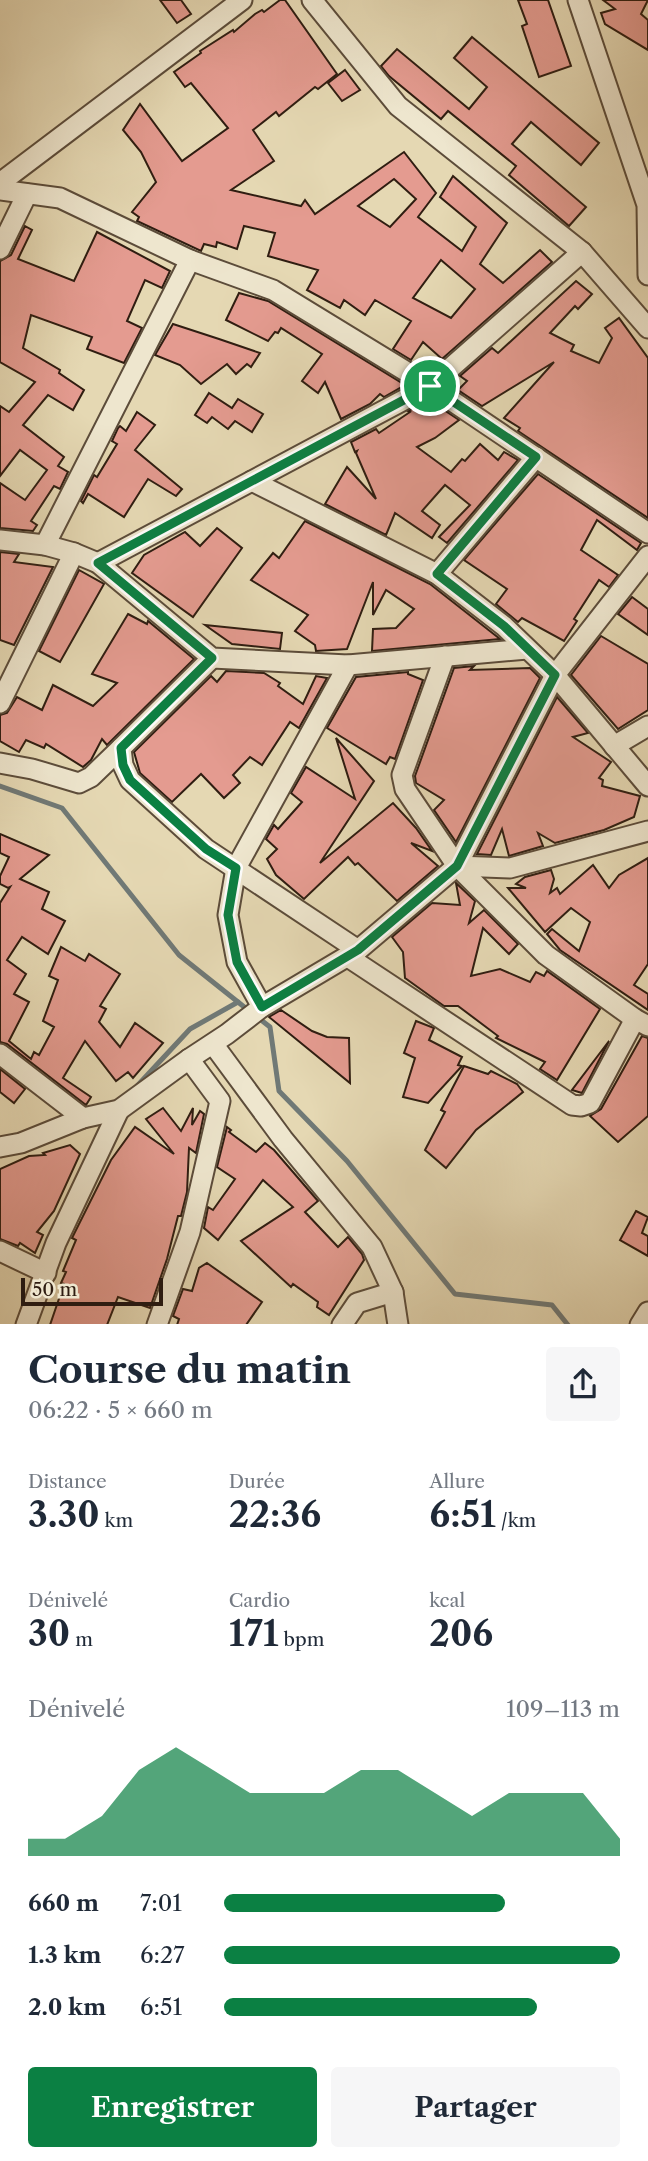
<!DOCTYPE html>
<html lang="fr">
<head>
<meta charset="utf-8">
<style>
  :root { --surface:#fff; --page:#f6f6f7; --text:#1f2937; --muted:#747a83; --accent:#0b8043 }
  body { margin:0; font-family:"Libre Caslon Text",serif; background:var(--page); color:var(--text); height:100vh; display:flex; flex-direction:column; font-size:26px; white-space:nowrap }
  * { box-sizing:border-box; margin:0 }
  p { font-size:23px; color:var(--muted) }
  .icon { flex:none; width:38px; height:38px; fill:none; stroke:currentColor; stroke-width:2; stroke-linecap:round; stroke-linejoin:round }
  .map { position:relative; height:1324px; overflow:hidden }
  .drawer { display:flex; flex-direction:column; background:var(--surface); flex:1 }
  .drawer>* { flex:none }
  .scale { position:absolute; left:21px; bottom:18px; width:142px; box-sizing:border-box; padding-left:7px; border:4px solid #2f1d11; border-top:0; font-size:19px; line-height:24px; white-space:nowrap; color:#2f1d11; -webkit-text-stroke:5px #eee6ce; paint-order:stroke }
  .pin { position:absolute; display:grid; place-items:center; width:60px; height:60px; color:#fff; margin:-30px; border:4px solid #fff; border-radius:50%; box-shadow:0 2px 7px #0007 }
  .round { display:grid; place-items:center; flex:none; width:74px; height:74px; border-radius:7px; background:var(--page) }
  .summary { display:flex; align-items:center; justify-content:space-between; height:119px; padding:0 28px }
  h1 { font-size:38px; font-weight:700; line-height:52px }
  .metrics { display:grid; grid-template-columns:repeat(3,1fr); gap:10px; height:119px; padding:7px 28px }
  .metrics div { display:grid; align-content:center }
  .metrics b { font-size:35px; font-weight:700 }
  .metrics small { font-size:19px; font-weight:400 }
  .metrics p { font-size:19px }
  .chart { height:196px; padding:14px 28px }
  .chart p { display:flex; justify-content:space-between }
  .chart svg { width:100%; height:126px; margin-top:7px; fill:var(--accent); opacity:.7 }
  .primary-button { display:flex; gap:14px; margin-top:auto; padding:14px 28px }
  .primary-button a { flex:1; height:80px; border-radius:7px; background:var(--accent); color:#fff; font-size:28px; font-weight:700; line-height:80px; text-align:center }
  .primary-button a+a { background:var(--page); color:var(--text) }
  ul { padding:0 28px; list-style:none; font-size:23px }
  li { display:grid; grid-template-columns:112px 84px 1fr; align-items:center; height:52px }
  li i { height:18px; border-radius:9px; background:var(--accent) }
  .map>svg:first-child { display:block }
</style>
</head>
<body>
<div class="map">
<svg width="648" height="1325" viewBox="0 0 648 1325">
  <rect width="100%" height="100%" fill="#e5d8b3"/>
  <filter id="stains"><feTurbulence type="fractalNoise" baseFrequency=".00286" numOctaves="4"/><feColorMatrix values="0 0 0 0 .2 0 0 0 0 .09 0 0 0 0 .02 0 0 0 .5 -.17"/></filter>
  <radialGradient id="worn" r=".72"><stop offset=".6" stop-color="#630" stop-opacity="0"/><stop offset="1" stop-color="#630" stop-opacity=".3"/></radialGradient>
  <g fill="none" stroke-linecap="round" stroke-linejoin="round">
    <g stroke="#707976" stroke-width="5">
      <path d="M0,786L62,808L179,955L248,1010"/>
      <path d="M256,1016L270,1027L279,1091L347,1161L455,1294L552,1305L568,1325"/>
      <path d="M137,1086L190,1029L238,1002"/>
    </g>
  </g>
  <g fill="#e49b90" stroke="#2f1d11" stroke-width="2" fill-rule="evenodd">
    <path d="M160,0H181L191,14L177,23Z"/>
    <path d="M280,0H285L337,74L318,89L315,87L279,116L276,112L253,130L274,161L231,190L301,206L305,200L315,214L404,152L436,193L418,217L462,251L476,227L440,197L453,176L507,223L480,264L503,283L540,250L552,262L442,359L423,342L411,360L393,349L411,321L375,300L365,315L344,300L340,308L307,290L318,270L268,256L275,233L244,226L237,249L217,242L216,247L204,244L201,251L137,221L139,217L132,212L156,182L141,152L123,130L140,104L182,161L228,128L191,83L185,87L174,72L201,53L200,51L233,30L234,32L255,14L262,10L264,12ZM394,179L416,199L390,227L358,206ZM441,260L475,289L451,318L413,298Z"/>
    <path d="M518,0H548L571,66L539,77L522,26L527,24Z"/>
    <path d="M603,0H648L641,14L648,20V50L605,24L601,13L615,9Z"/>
    <path d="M472,37L599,143L581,165L531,122L512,144L586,207L569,226L509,175L516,166L448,111L441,119L389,76L381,66L397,49L469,109L487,87L454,58Z"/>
    <path d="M345,70L360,90L342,101L328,83Z"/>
    <path d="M25,226L32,230L18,259L74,281L97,232L170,271L162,288L145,280L127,321L142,328L124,363L87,349L92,337L31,315L23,348L60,370L59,373L84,390L73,410L48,395L23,425L64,457L58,466L68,472L60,489L54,486L31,521L37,525L33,531L0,528V483L25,500L47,470L20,450L0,476V406L9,412L35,382L0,362V261L11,255Z"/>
    <path d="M576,281L592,294L578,309L575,306L550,333L574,345L571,351L599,363L612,338L605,328L619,318L648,358V518L518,431L520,428L504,418L554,362L482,406L458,390L467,381L460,376L492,348L498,353Z"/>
    <path d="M239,293L268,301L405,385L384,397L380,394L370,404L341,419L325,382L318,393L302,381L322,354L281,328L278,333L275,332L268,341L226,320Z"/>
    <path d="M173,324L219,339L260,353L251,367L247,364L236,374L227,364L201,384L180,365L155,355Z"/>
    <path d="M209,393L232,408L238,399L263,414L252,432L235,421L228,429L212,417L207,423L195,415Z"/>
    <path d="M429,400L459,420L435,438L417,447L451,472L462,459L465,461L480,444L498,460L504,452L518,460L447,543L439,537L470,505L445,485L422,511L440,525L432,538L395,513L386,535L325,504L347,467L376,499L356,453L357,451L355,452L351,442L376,429L379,433L410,412L408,411Z"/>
    <path d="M137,412L155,425L135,450L182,489L176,496L148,479L124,517L88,494L83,503L81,501L94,475L97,477L117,444L112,441L118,428L120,426L126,431Z"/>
    <path d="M538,474L641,543L637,550L597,520L581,550L618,575L609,587L599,580L574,619L577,621L564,641L522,618L518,622L496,604L507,589L464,560Z"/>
    <path d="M305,521L430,584L500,639L372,651L373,629L396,628L414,609L386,590L373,615V582L347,649L316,651L315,645L295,631L308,615L251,580L273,553L279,558Z"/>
    <path d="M217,528L242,548L193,617L132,573L144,555L185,532L200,546Z"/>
    <path d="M0,552L19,554L14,562L53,567L14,645L0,640Z"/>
    <path d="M79,570L104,584L60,662L39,651Z"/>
    <path d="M632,597L648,609V635L618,614Z"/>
    <path d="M128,614L147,624L148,621L194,659L107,745L102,739L91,760L83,767L46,744L44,748L26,740L19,752L0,741V715L7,713L17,697L42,710L53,685L93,706L117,683L92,674Z"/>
    <path d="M205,625L282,633L280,649L232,644Z"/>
    <path d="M601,636L648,664V710L618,729L571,675Z"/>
    <path d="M474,666L470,670L530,668L540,678L456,842L434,810L444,800L416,783L415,776L454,668Z"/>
    <path d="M226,671L264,673L280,683L278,686L303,704L316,676L327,678L299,728L290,722L262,765L250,757L233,775L240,783L224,798L201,774L172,802L140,773L134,752L211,676L217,682Z"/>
    <path d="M408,672V674L423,680L395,759L390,757L386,764L327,728L356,677Z"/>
    <path d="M557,697L588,733L573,737L611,762L599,778L603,780L602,786L640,796L634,817L604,830L555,843L538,833L543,846L509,856L502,829L491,855L477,854Z"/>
    <path d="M336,738L374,781L320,863L393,803L416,828L432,851L411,843L438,866L397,901L358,863L355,865L348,857L304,899L276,875L267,859L277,849L266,839L274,825L278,829L302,802L291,793L306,767L355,799Z"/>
    <path d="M0,834L49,855L20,879L49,892L42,909L65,921L48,954L22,937L7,960L26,974L14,994L29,1002L9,1041L31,1059L34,1052L39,1055L54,1027L43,1021L58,980L49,976L61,947L85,961L89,954L120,974L100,1006L106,1009L99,1022L120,1047L135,1023L163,1043L133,1078L128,1072L116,1081L85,1041L63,1078L91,1097L86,1105L7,1044L0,1042V903L10,887L8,888L0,884V876L9,857L0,853Z"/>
    <path d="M648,858V964L634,985L648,994V1010L560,950L547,934L552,929L579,951L590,922L571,908L545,932L508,888H526L516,884L525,877L551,870L554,879L550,893L557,888L560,894L593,865L609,888L619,875Z"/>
    <path d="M456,883L475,901L469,923L484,910L518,944L509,954L483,928L471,976L500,969L530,982L536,972L544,976L547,971L600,1009L557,1080L540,1069L545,1062L496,1038L498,1036L458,1006H444L405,978L403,952L392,937L432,903L460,905Z"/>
    <path d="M281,1010L312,1031L327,1037L349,1038L350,1083L269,1017Z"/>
    <path d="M416,1021L434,1028L429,1040L462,1057L458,1065L462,1066L428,1103L403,1097L415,1058L404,1053Z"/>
    <path d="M642,1036L648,1038V1116L618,1142L590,1116L601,1109Z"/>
    <path d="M609,1041L582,1093L572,1090Z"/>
    <path d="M464,1066L488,1074L491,1071L517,1084L523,1092L476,1130L446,1168L425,1150L445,1112L441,1110Z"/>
    <path d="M0,1069L25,1089L14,1103L0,1092Z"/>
    <path d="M163,1108L181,1131L193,1108L192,1125L200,1111L204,1114L196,1153L189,1148L187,1192L181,1216H178L167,1259L150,1308L118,1297L107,1325H50L64,1284L61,1283L66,1272L63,1271L76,1240L72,1238L111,1160L135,1127L174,1154L146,1119Z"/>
    <path d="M227,1127L231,1130L229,1132L256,1152L265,1143L274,1150L318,1201L305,1212L338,1247L348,1237L362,1254L364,1260L329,1315L317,1307L318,1302L293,1284L291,1287L241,1241L293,1207L263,1180L218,1240L204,1228L208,1207L213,1210L235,1179L217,1167Z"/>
    <path d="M70,1145L80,1154L54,1211L37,1232L43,1235L35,1253L20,1243L18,1246L0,1239V1169L29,1156L45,1155L43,1153Z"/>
    <path d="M636,1211L648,1217L642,1233L648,1236V1256L620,1240Z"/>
    <path d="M207,1263L262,1302L246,1325H177L179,1319L173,1316L183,1289L192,1291L199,1268Z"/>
  </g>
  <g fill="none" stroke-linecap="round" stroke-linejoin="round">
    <defs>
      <g id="street">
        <path d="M312,0L398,106L582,252L648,328"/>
        <path d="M578,0L647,205L648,275"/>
        <path d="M0,183L242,0"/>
        <path d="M0,190L60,198L190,260L273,290L430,386L648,533"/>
        <path d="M0,249L27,194"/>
        <path d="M252,481L437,574L504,626L555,675L648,786"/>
        <path d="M0,540L45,545L74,553L98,563L212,658L348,665L527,649"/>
        <path d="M45,545L190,260"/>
        <path d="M98,563L430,386L582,252"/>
        <path d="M437,574L536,457"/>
        <path d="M445,656L402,775L405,789L457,866L546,955L635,1019L648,1026"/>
        <path d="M212,658L121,748L123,765L130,780L206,849L358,950"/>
        <path d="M0,703L74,553"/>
        <path d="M614,746L648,726"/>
        <path d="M0,763L32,769L79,783L91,777L121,748"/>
        <path d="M457,866L555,675L648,556"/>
        <path d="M348,957L572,1105L581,1106L590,1103L635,1019"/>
        <path d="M262,1007L237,962L228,915L236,868L348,665"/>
        <path d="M213,1044L283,1139L372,1247L393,1292"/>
        <path d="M0,1054L83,1118"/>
        <path d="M0,1147L21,1143L83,1118L119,1110L189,1059L227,1034L262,1007L358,950L457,866L510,868L648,831"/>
        <path d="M0,1251L46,1273"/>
        <path d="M26,1325L56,1243L119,1110"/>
        <path d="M157,1325L190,1232L220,1101L189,1059"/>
        <path d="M342,1325L357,1303L393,1292L398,1325"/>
        <path d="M640,1325L648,1312"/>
      </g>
    </defs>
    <use href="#street" stroke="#5c4c3a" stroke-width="23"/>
    <use href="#street" stroke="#eee6ce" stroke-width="19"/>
  </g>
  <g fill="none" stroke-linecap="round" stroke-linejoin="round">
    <defs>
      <path id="route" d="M430,386L536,457L437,574L504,626L555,675L457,866L358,950L262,1007L237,962L228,915L236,868L206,849L130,780L123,765L121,748L212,658L98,563Z"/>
    </defs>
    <use href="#route" stroke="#fff" stroke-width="14"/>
    <use href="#route" stroke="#0b8043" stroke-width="9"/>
  </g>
  <rect width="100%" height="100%" filter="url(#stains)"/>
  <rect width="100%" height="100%" fill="url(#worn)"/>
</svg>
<div class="scale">50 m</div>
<div class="pin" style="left:430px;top:386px;background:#1e9e55"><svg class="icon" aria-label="arrive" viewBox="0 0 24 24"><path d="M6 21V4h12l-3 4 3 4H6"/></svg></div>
</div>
<section class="drawer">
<div class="summary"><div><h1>Course du matin</h1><p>06:22 · 5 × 660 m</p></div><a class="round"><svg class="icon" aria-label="share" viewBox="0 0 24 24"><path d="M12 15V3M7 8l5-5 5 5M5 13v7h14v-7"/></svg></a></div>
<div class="metrics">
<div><p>Distance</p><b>3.30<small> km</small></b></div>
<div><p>Durée</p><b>22:36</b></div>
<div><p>Allure</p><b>6:51<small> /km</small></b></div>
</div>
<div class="metrics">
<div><p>Dénivelé</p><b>30<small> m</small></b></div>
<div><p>Cardio</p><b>171<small> bpm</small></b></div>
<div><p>kcal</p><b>206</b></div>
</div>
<div class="chart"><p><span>Dénivelé</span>109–113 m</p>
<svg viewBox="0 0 160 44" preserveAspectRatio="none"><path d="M0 44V38L10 38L20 30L30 14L40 6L50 14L60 22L70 22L80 22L90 14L100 14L110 22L120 30L130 22L140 22L150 22L160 38V44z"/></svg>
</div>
<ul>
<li><b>660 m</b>7:01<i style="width:71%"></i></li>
<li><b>1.3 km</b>6:27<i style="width:100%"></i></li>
<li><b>2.0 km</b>6:51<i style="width:79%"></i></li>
</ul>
<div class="primary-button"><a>Enregistrer</a><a>Partager</a></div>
</section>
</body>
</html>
